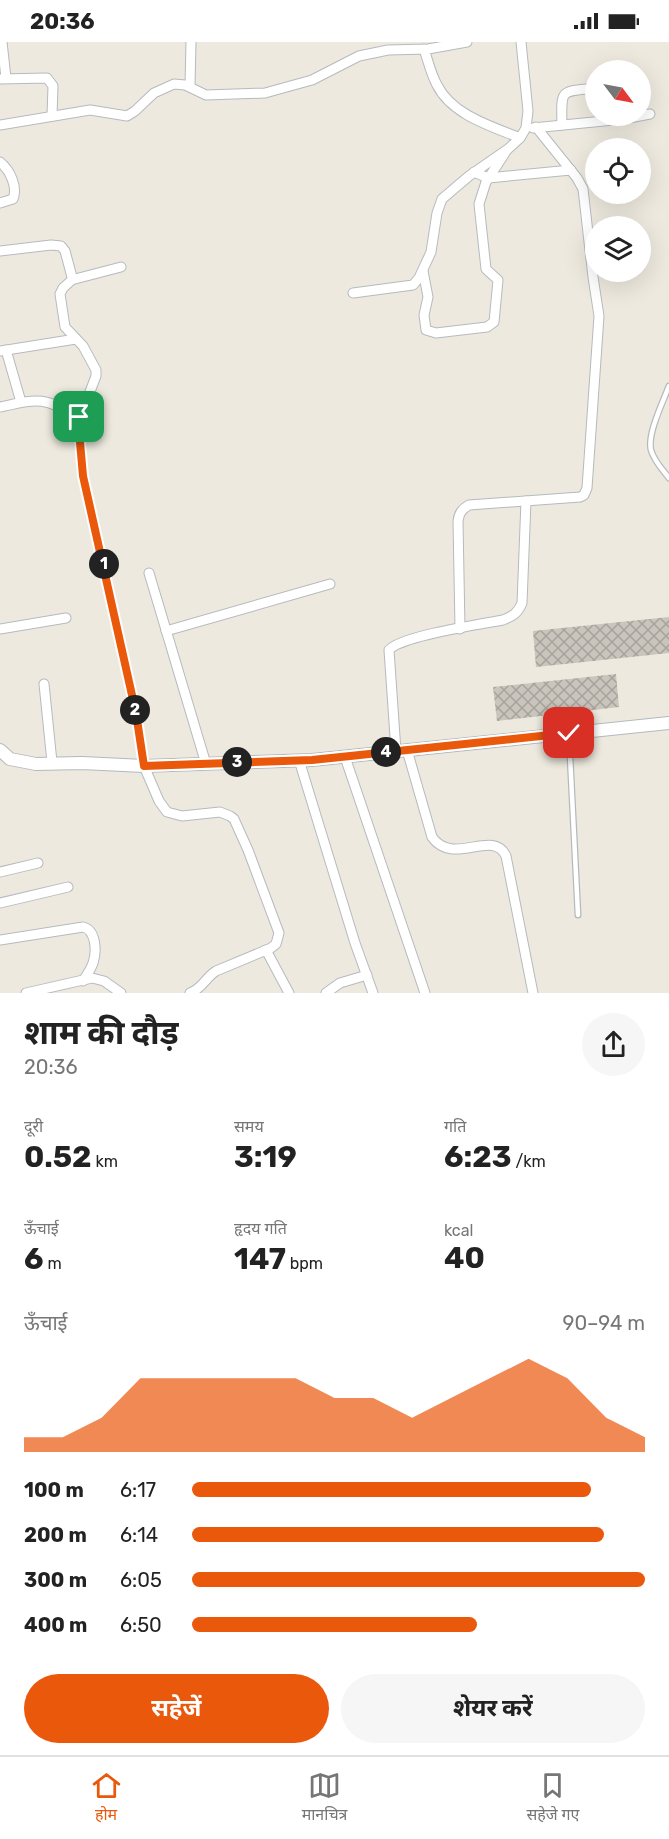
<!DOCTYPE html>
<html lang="hi">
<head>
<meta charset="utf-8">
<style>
  :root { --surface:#fff; --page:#f6f6f6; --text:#222; --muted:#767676; --line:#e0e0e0; --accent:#ea580c }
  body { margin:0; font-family:Rubik,"Noto Sans Devanagari",sans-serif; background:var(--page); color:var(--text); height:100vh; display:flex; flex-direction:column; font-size:22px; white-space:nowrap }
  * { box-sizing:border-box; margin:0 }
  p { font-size:20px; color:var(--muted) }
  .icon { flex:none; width:33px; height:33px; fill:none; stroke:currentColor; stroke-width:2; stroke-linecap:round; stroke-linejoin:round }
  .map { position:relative; height:951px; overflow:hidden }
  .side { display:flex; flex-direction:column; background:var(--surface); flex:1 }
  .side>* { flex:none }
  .needle { width:39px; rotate:122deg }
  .buttons { position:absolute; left:585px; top:18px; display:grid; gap:12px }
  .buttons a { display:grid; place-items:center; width:66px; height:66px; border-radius:50%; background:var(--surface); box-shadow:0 6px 24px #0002; font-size:30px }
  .pin { position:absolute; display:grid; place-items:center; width:51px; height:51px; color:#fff; margin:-26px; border-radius:12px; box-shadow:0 3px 9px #0006 }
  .km { position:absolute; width:30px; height:30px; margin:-15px; border-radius:50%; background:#222; color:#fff; font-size:16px; line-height:30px; text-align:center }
  .round { display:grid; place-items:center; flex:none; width:63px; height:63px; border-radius:32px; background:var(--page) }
  .summary { display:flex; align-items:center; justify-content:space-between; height:102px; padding:0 24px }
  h1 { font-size:33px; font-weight:700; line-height:45px }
  .stats { display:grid; grid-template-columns:repeat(3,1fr); gap:9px; height:102px; padding:6px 24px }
  .stats div { display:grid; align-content:center }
  .stats b { font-size:30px; font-weight:700 }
  .stats small { font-size:16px; font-weight:400 }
  .stats p { font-size:16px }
  .chart { height:168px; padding:12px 24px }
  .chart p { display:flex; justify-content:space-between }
  .chart svg { width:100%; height:108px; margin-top:6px; fill:var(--accent); opacity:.7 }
  .cta { display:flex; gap:12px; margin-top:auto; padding:12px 24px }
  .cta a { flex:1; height:69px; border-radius:36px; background:var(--accent); color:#fff; font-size:24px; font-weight:700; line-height:69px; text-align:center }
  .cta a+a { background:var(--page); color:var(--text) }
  ul { padding:0 24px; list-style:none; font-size:20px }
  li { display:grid; grid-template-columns:96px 72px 1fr; align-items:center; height:45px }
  li i { height:15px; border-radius:8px; background:var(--accent) }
  .status { display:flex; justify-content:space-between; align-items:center; height:42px; padding:0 30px; background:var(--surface); direction:ltr }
  .status svg { height:16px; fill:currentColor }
  .menu { display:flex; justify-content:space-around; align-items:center; height:84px; border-top:2px solid var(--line); background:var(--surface); font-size:16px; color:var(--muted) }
  .menu a { display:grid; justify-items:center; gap:3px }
  .menu .active { color:var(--accent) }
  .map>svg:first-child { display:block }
</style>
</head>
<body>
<div class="status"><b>20:36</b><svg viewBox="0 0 49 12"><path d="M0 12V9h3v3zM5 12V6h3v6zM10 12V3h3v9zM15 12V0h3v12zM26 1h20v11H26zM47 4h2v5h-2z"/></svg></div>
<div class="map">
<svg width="669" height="951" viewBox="0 0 669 951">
  <defs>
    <pattern id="building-cross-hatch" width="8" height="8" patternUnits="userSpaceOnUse" patternTransform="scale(1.5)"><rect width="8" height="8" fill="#c9c5bd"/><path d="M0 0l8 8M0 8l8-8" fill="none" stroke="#a6a39d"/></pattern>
  </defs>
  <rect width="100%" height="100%" fill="#ede9de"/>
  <g fill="url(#building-cross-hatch)">
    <path d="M669,575V611L536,625L533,589Z"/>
    <path d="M616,632L619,665L497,679L493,645Z"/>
  </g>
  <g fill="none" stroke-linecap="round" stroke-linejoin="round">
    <defs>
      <g id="lane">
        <path d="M669,344C663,360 647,392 651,408C654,419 662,427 669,436"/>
        <path d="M569,694L578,873"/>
      </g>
      <g id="street">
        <path d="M2,0L6,36"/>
        <path d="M424,7C428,19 431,32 437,43C452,73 491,84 520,96"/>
        <path d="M0,37L47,36L53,44L52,74"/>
        <path d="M190,44L191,0"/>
        <path d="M0,83L90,68L127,74L135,69L154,51L174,42L185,43L206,53L265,51L312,38L359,14L388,8L428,7L467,0"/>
        <path d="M562,83C561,46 560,50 596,46"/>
        <path d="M533,86L624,77L650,72"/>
        <path d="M0,120C10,128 18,145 13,157L0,161"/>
        <path d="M474,130L488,136L571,128"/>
        <path d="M0,209L51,203L61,204L65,209L72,235L75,237L121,225"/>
        <path d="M423,229L428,255L424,273L426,288L436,291L487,285L494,280L498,238L486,227L479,162L486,140L505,111"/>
        <path d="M73,237L63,246L60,252L65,285L83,304L96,328V334L78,381L83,434L136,671L144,724L159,759L167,770L182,774L220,770L230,774L234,777L248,808L279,891L276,902L271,906L216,929C205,936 203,946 190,951"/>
        <path d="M353,251L413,243L419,236L431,210L437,171L442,157L469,134L508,107L520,96L526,86L528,69L521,0"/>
        <path d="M6,308L21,360"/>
        <path d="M0,309L76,297"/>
        <path d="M0,365C41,356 42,355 79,375"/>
        <path d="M149,531L206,722"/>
        <path d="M0,587L66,576"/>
        <path d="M460,587L458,479C459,471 462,467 469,463L580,455L584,453L587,446L599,274L593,235L583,147L577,136L536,85"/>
        <path d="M166,589L330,542"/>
        <path d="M44,642L52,720"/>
        <path d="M407,708L432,795C453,825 493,786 506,814L533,951"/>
        <path d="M396,709L389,608C401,594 481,582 503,578C513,574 518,571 522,561L526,459"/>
        <path d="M345,715L425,951"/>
        <path d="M299,718L355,901L373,951"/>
        <path d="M0,830L38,821"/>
        <path d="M0,861L68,845"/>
        <path d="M0,898L83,885C96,888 97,909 93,921C91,927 87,933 83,939"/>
        <path d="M266,908L289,951"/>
        <path d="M26,951L92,936L104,939L121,951"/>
        <path d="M326,951L340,941L367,933"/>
      </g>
      <path id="secondary" d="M0,708L10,717L36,722L82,721L144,724L312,718L669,681"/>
    </defs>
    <use href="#lane" stroke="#b6babf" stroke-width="7"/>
    <use href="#street" stroke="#b6babf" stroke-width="11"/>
    <use href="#secondary" stroke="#b4b9bf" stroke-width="14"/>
    <use href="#lane" stroke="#fff" stroke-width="4.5"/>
    <use href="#street" stroke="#fff" stroke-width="9"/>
    <use href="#secondary" stroke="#fff" stroke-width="12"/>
  </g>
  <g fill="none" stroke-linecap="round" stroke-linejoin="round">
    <defs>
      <path id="route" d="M79,375V389L83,434L136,671L144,724L312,718L569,691"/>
    </defs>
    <use href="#route" stroke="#fff" stroke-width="12"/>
    <use href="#route" stroke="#ea580c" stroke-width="8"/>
  </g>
</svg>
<div class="buttons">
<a><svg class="needle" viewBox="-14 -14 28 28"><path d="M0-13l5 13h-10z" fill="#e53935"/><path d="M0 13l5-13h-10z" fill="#767676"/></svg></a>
<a><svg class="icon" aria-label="locate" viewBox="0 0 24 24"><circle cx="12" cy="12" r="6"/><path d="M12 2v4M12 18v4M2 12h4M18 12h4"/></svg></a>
<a><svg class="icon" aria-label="layers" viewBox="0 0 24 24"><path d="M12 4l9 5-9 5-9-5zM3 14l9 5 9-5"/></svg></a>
</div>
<div class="pin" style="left:79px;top:375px;background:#1e9e55"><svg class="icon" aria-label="arrive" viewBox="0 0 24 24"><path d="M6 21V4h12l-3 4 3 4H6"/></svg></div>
<div class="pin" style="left:569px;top:691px;background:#d93025"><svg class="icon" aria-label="check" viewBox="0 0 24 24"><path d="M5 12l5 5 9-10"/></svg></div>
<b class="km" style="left:104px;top:522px">1</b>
<b class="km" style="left:135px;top:668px">2</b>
<b class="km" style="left:237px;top:720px">3</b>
<b class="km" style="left:386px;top:710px">4</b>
</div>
<section class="side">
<div class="summary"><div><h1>शाम की दौड़</h1><p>20:36</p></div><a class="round"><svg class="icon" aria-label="share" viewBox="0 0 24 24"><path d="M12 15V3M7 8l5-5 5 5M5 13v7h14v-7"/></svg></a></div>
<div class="stats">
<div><p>दूरी</p><b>0.52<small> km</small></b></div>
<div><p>समय</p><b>3:19</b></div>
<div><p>गति</p><b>6:23<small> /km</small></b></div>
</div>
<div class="stats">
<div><p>ऊँचाई</p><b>6<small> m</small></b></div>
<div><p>हृदय गति</p><b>147<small> bpm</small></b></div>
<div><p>kcal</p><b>40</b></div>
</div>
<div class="chart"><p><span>ऊँचाई</span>90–94 m</p>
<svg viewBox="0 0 160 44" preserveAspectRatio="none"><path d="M0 44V38L10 38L20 30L30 14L40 14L50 14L60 14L70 14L80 22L90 22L100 30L110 22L120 14L130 6L140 14L150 30L160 38V44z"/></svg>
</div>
<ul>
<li><b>100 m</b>6:17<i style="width:88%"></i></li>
<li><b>200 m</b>6:14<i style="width:91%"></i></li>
<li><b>300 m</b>6:05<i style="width:100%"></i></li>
<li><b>400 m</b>6:50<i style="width:63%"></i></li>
</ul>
<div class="cta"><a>सहेजें</a><a>शेयर करें</a></div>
</section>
<nav class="menu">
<a class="active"><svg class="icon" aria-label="home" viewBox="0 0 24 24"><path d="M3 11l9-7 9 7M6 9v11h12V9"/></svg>होम</a>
<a><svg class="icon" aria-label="map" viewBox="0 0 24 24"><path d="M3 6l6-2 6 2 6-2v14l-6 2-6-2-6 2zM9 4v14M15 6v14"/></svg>मानचित्र</a>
<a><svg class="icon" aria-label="saved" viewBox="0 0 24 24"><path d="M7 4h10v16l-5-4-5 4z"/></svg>सहेजे गए</a>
</nav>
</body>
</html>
